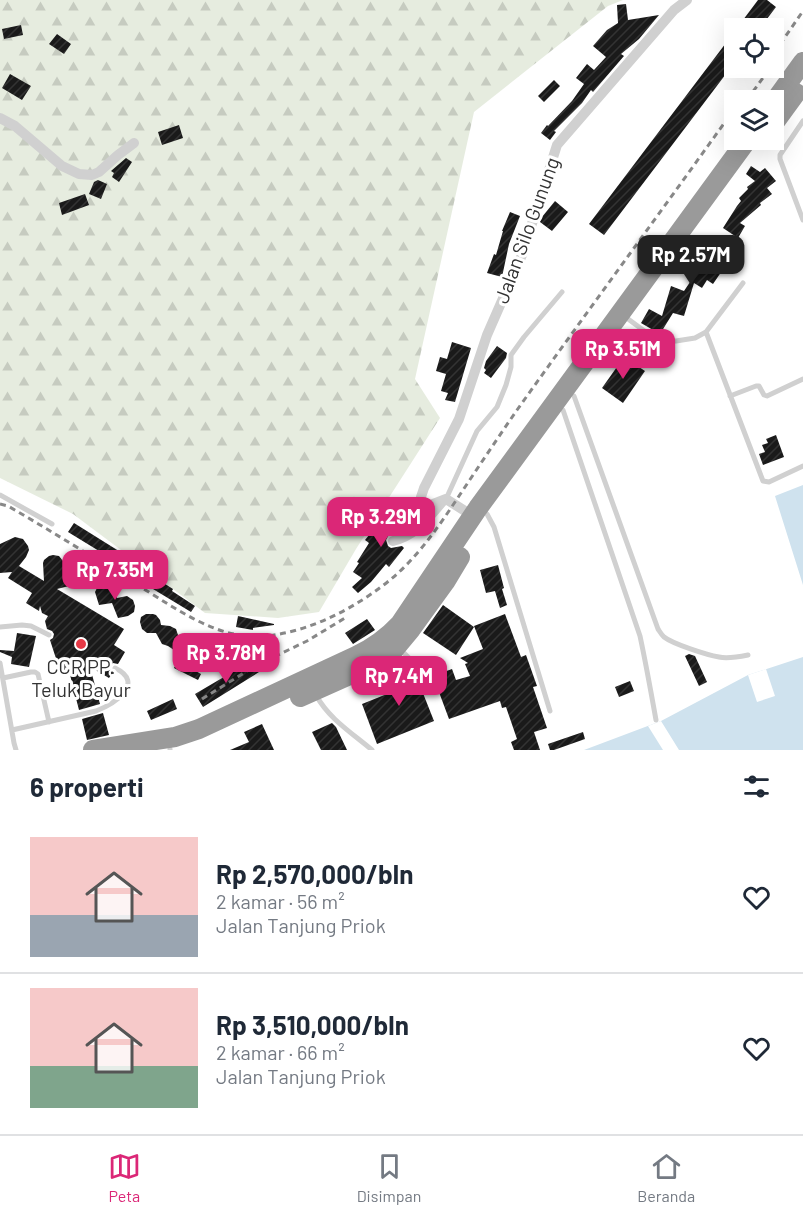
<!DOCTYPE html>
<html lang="id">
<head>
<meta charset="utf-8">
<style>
	body { margin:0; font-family:Barlow,sans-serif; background:#f6f6f7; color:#1f2937; height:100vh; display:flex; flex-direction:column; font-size:22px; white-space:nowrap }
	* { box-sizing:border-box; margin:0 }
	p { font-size:20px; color:#747a83 }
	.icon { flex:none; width:33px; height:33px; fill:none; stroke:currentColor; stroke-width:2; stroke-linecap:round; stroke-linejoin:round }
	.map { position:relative; height:750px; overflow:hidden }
	.panel { display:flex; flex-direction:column; background:#fff; flex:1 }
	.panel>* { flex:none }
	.buttons { position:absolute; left:724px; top:18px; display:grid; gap:12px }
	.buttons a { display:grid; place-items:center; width:60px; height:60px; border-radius:0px; background:#fff; box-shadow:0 6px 24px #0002; font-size:30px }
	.price { position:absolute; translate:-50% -51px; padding:0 14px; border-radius:12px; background:#db2777; color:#fff; font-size:20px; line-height:39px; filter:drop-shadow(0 2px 3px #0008) }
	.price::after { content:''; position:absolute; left:50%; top:36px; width:18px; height:14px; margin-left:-9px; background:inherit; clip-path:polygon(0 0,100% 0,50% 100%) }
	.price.active { background:#222; color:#fff }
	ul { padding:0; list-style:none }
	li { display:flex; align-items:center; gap:18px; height:150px; padding:0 30px }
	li+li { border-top:2px solid #e0e1e3 }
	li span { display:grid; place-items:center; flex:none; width:168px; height:120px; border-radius:0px; color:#555 }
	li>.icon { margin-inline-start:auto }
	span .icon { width:72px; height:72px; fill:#fffc; stroke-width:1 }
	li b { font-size:26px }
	h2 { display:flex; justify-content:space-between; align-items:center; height:72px; padding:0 30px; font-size:26px }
	.tabs { display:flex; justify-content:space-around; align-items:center; height:84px; border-top:2px solid #e0e1e3; background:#fff; font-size:16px; color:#747a83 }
	.tabs a { display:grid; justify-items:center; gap:3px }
	.tabs .active { color:#db2777 }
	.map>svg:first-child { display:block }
	.forest { fill:url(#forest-firs) }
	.water { fill:#cfe2ee }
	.pier { fill:#fff }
	.building { fill:url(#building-hatch) }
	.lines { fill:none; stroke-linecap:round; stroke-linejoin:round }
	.lane { stroke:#d0d0d0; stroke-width:5 }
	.street { stroke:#d0d0d0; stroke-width:10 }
	.highway { stroke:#9a9a9a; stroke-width:20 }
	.rail { stroke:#888; stroke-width:3; stroke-dasharray:6 4.5; stroke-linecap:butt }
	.poi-dot { fill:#e63946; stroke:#fff; stroke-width:2 }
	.labels { text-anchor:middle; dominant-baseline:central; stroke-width:6; stroke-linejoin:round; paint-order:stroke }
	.street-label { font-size:20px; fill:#333; stroke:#fff }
	.poi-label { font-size:20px; fill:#333; stroke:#fff }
</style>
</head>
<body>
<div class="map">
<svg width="803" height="750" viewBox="0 0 803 750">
	<defs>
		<pattern id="forest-firs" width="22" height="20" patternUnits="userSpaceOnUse" patternTransform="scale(1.5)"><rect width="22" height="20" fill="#e6ecdf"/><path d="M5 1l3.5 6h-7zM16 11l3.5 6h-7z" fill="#c6cbc0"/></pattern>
		<pattern id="building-hatch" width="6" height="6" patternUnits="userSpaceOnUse" patternTransform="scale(1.5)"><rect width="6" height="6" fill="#1a1a1a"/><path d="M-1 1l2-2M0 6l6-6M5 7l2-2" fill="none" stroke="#333"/></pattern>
	</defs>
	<rect width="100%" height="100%" fill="#fff"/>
	<path class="forest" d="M 0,0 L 623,0 L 608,6 L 474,112 L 415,379 L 440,418 L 356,549 L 319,612 L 278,618 L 205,613 L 73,514 L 0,478 Z"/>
	<path class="water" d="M 803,485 L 803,585 L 775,496 Z
		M 803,657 L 803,750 L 584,750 L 661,721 L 748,675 Z"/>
	<path class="pier" d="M 766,669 L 775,696 L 757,702 L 748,675 Z
		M 661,721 L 679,750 L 663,750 L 648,726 Z"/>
	<path class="building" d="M 758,0 L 767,0 L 776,7 L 760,28 L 737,28 Z
		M 626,4 L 628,20 L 659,15 L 639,39 L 621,54 L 624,56 L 593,92 L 591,90 L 582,103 L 554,131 L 556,132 L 550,140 L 541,133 L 547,125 L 548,126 L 572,101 L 584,84 L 576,78 L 587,64 L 594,70 L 606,57 L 593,46 L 607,30 L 618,23 L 617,5 Z
		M 21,25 L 23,35 L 4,39 L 2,29 Z
		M 735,31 L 735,62 L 604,235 L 589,224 Z
		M 57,34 L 71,44 L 64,54 L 49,44 Z
		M 10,74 L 31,86 L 22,100 L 2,88 Z
		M 554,80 L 560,86 L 544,102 L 538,96 Z
		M 179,125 L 183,138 L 162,145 L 158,132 Z
		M 126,158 L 132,162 L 119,182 L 112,177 L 114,173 L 111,171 Z
		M 751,166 L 760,172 L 765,168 L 776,181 L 767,188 L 772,194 L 760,203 L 761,205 L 740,223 L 745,226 L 738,238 L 723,228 L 737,206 L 741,201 L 739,198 L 748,189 L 747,187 L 755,181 L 746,174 Z
		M 98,180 L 107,184 L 101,199 L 89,194 L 94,182 Z
		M 85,194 L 89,205 L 62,215 L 59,203 Z
		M 555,201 L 568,212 L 552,231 L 540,222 L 542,217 Z
		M 510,212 L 520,216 L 509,244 L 502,277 L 487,273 L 494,254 L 496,255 L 503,231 L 502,231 Z
		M 715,240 L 736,254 L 729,263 L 728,262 L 713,284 L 707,280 L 702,288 L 694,283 L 684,316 L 673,313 L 660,334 L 641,323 L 649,309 L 662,316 L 671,286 L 684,291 L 696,273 L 694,271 L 702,259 L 700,258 Z
		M 452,342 L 471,348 L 455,402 L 445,400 L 448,393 L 441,391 L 446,374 L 436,371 L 440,357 L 447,359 Z
		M 497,346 L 507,353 L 506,358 L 491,378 L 484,373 L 486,370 L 484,368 L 486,361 Z
		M 624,357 L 645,371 L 623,403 L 602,388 Z
		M 776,435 L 784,457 L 763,465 L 759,454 L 765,452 L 762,445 L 768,443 L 766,439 Z
		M 413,499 L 416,509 L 422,513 L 416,518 L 412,514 L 395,529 L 397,531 L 395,532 L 388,536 L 386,540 L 388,546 L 391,548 L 402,546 L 404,548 L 389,567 L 386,564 L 371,582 L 358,593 L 352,587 L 362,578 L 353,572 L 359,563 L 357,562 L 369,543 L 365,540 L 374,529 L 378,531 L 386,522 Z
		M 74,523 L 122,553 L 117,562 L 68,532 Z
		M 15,537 L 23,539 L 28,546 L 29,550 L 26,557 L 19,566 L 44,581 L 43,563 L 44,560 L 49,556 L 53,555 L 59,556 L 63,561 L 65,567 L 73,565 L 79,567 L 84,571 L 84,575 L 81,583 L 57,589 L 124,629 L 114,645 L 125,652 L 118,664 L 113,663 L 111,666 L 110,670 L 113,672 L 109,678 L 90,667 L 100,704 L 79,710 L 69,671 L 61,674 L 50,640 L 53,638 L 54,634 L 52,631 L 47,629 L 45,621 L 48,616 L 42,613 L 40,606 L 39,611 L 26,603 L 32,593 L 8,578 L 12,572 L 0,573 L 0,544 Z
		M 498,565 L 504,588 L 502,589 L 507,605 L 500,608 L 495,591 L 486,593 L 480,570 Z
		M 159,580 L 173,589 L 172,591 L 195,606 L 191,612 L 153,589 Z
		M 105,583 L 113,587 L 117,598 L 127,596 L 133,600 L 135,606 L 134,612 L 128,616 L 118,618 L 112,603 L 99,605 L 95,592 L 98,586 Z
		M 443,605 L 474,627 L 456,655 L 423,633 Z
		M 146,614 L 153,614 L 156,615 L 160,620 L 161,625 L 170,626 L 176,629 L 179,638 L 190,645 L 183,656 L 168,646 L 162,644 L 156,633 L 147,633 L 142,629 L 140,622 L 141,617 Z
		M 505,614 L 521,657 L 526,655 L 537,686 L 533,687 L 547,728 L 534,732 L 540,750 L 514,750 L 511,742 L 517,739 L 506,707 L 502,708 L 500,701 L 449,719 L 433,676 L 452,669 L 456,680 L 470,676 L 465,664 L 468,663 L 460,658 L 483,649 L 474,626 Z
		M 238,616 L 274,624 L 274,625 L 253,628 L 253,630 L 236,627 Z
		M 367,619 L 375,630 L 353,644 L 345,633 Z
		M 17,633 L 36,636 L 29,667 L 11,664 L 12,657 L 0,652 L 0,650 L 14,651 Z
		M 689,654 L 695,656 L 707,682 L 699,686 L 685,656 Z
		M 178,661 L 201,674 L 198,680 L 174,668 Z
		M 251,661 L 259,672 L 203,707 L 195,694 Z
		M 408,664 L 413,668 L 434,721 L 377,744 L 362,704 L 392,692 L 388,682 L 394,679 L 390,671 Z
		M 630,681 L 634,691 L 619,697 L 615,687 Z
		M 173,699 L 177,709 L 151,720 L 147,711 Z
		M 103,713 L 109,735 L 87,740 L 82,719 Z
		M 332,723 L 336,727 L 347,750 L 321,750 L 312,732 Z
		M 262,724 L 274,750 L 230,750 L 249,742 L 244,732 Z
		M 583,732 L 585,739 L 554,750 L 550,750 L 548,744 Z"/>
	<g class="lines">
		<path class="lane" d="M 803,121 L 780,155 L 780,159 L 803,220
			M 624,316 L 658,341 L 676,341 L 695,338 L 706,332 L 743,283
			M 614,329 L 648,354 L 657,351 L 658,347 L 658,341
			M 706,332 L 763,481 L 769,482 L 803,466
			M 574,396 L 658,629 C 660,632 661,634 664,637 C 673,644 707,655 719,657 C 728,659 738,657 748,655
			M 730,396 L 756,386 L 759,386 L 764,395 L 767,396 L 803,379
			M 563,410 L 640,636 C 646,664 651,692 656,720
			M 0,495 L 52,524
			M 446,499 L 477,431 L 497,407 L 506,385 L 511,367 L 511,355 L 524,337 L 562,292
			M 481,510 L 487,514 L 494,527 L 550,711
			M 0,627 L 22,625 L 31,626 L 49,635
			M 399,648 L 415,664
			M 0,663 L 14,743 L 16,750
			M 3,678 L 31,672 L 35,672 L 38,674 L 49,722
			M 316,695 C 329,719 352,733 372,750
			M 12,730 L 96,711 C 114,704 146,683 115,668
			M 170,749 L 170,750"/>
		<path class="street" d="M 0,118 L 15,126 L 62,166 L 79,174 L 92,175 L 99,172 L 118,155 L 134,143
			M 446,499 L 428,506 L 423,506 L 422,504 L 421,497 L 424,488 L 459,419 L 487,335 L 522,255 L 557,145 L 674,10 L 687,0
			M 446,499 L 473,516
			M 393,541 C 417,535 427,519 443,501"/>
		<path class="highway" d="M 774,102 L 803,62
			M 774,123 L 796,93
			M 300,697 L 365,668 L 379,661 L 391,653 L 411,629 L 445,582 L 460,557
			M 93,750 L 175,737 L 199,729 L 356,656 C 373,648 387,638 400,624 L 478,508 L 747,140"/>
		<path class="rail" d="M 774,53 L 803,11
			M 747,100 L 770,68
			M 0,504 L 8,506 C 51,531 93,557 134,583 C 166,602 202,629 239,635 C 293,643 357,609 397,574 C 421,552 439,526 457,499 C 477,469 497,439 517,410 C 589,309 663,209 735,108
			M 202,699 L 255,666 L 307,641 L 345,618"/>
	</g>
	<circle class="poi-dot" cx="81" cy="644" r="6"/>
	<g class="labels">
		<g class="street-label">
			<text transform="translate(526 230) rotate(-70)">Jalan Silo Gunung</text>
		</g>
		<g class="poi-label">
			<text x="81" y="666">CCR PP.<tspan x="81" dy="23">Teluk Bayur</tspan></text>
		</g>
	</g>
</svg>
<div class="buttons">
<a><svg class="icon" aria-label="locate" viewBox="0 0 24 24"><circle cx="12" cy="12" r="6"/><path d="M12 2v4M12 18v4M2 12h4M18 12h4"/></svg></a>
<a><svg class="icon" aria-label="layers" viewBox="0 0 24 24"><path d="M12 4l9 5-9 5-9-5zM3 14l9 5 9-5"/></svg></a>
</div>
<b class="price active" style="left:691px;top:286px">Rp 2.57M</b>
<b class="price" style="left:623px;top:380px">Rp 3.51M</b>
<b class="price" style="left:381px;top:548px">Rp 3.29M</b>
<b class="price" style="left:115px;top:601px">Rp 7.35M</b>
<b class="price" style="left:226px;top:684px">Rp 3.78M</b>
<b class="price" style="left:399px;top:707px">Rp 7.4M</b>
</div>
<section class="panel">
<h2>6 properti<svg class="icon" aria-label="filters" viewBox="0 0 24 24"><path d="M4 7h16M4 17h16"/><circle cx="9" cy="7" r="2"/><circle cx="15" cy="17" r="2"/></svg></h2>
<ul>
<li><span style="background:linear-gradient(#f6c9c9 65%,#9aa5b1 0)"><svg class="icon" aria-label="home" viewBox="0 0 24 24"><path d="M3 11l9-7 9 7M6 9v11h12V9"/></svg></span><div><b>Rp 2,570,000/bln</b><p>2 kamar · 56 m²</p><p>Jalan Tanjung Priok</p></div><svg class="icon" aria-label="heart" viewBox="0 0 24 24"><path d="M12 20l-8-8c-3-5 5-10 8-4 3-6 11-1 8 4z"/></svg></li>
<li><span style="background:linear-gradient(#f6c9c9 65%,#7fa58c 0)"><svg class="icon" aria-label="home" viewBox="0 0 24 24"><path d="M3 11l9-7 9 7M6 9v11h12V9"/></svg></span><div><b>Rp 3,510,000/bln</b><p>2 kamar · 66 m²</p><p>Jalan Tanjung Priok</p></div><svg class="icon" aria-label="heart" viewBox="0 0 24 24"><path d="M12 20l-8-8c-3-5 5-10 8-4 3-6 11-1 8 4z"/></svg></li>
</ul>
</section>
<nav class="tabs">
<a class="active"><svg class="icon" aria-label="map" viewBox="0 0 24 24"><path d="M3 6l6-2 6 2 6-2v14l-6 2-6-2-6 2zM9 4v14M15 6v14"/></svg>Peta</a>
<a><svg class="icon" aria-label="saved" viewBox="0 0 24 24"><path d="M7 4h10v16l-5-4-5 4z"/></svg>Disimpan</a>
<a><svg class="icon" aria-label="home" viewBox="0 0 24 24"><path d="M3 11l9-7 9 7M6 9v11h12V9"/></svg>Beranda</a>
</nav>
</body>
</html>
